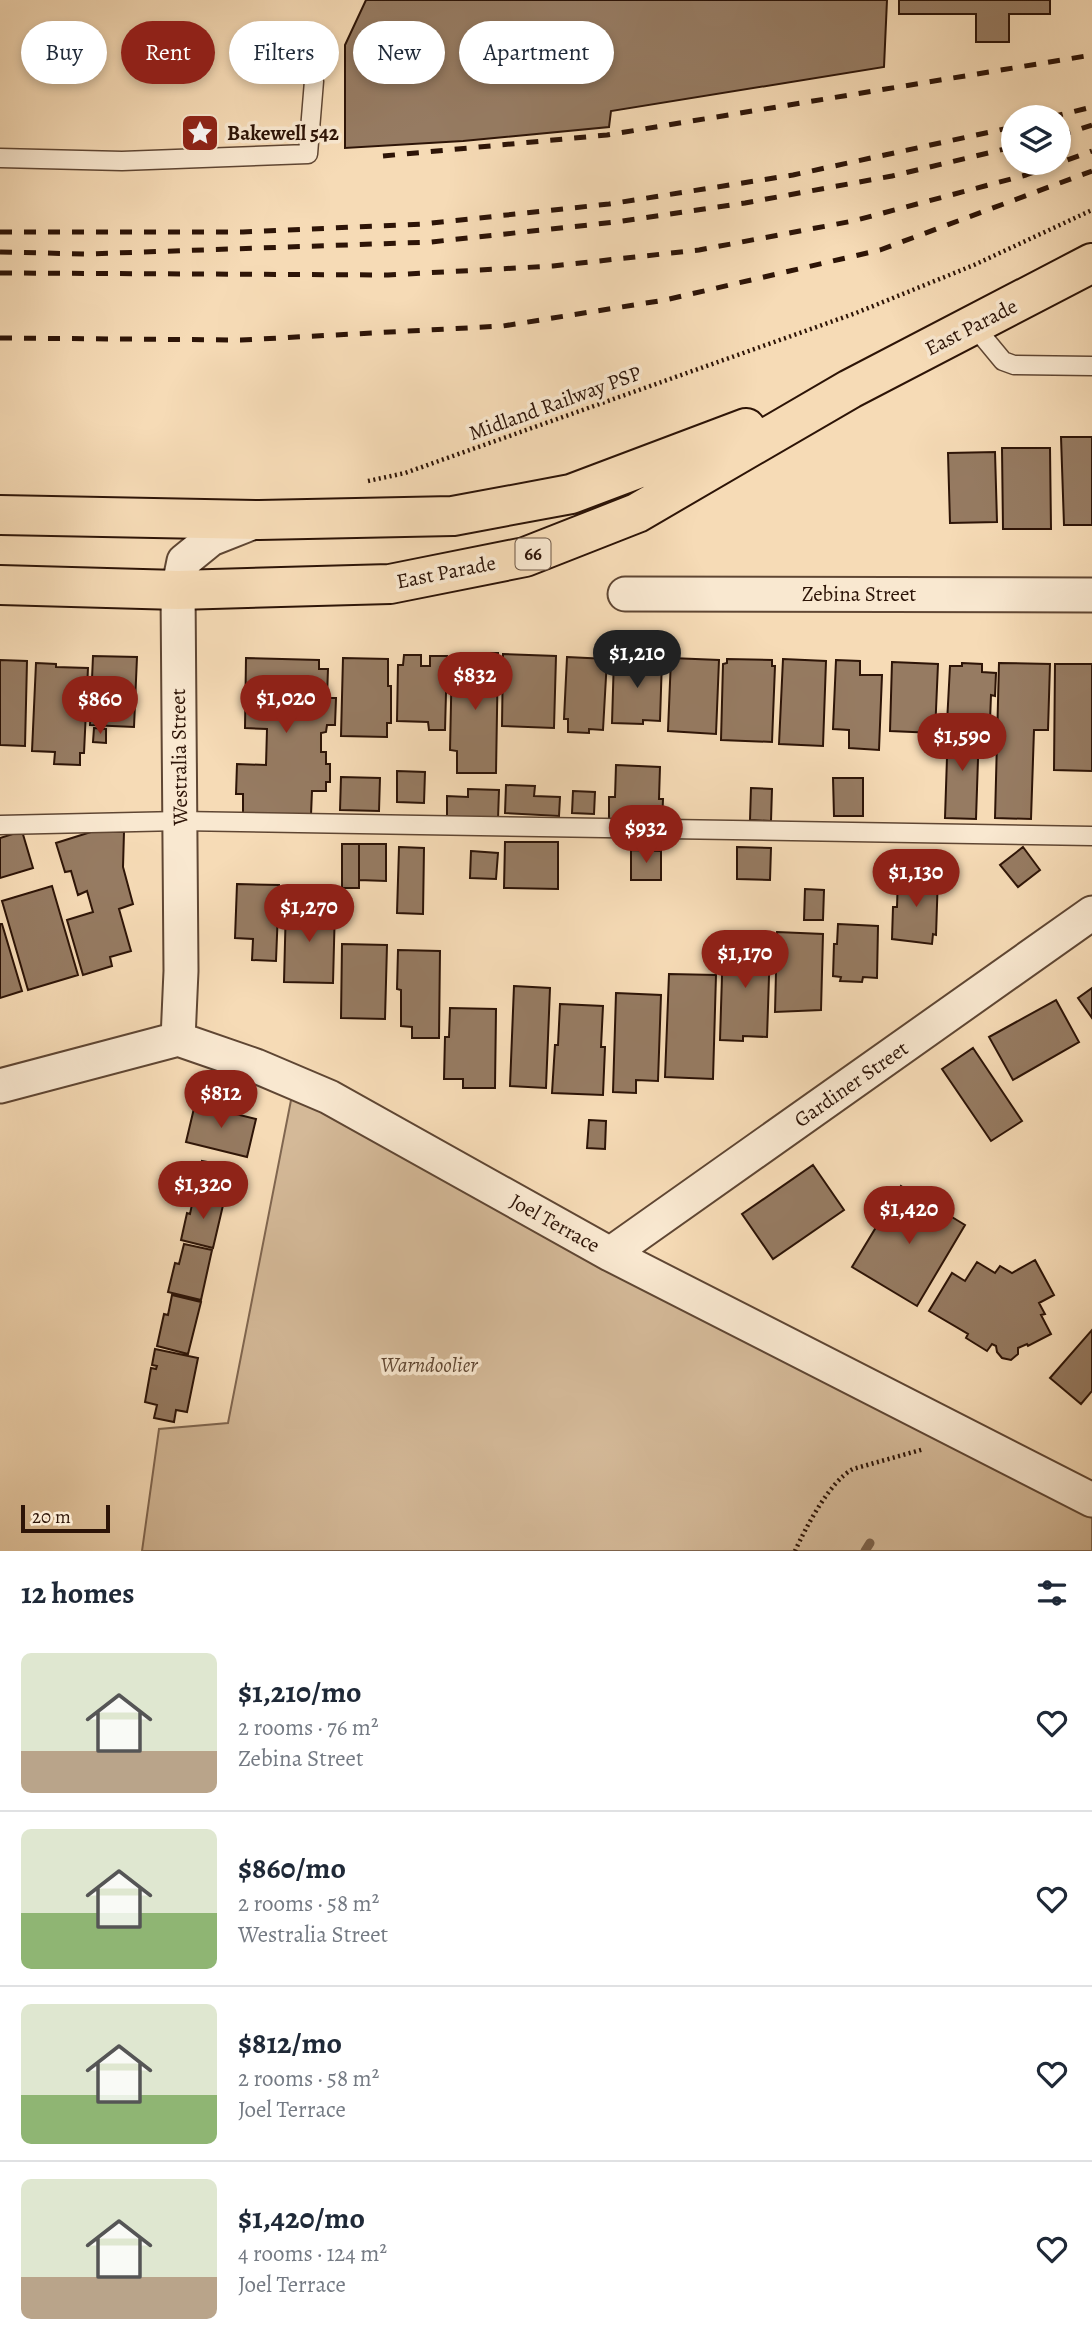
<!DOCTYPE html>
<html lang="en">
<head>
<meta charset="utf-8">
<style>
	body { margin:0; font-family:Alegreya,serif; background:#f2f2f3; color:#1f2937; height:100vh; display:flex; flex-direction:column; font-size:26px; white-space:nowrap }
	* { box-sizing:border-box; margin:0 }
	p { font-size:23px; color:#747a83 }
	.icon { flex:none; width:38px; height:38px; fill:none; stroke:currentColor; stroke-width:2; stroke-linecap:round; stroke-linejoin:round }
	.map { position:relative; height:1551px; overflow:hidden }
	.details { display:flex; flex-direction:column; background:#fff; flex:1 }
	.details>* { flex:none }
	.top-card { position:absolute; left:21px; top:21px; width:700px; height:63px; display:flex; gap:14px }
	.fabs { position:absolute; left:1001px; top:105px; display:grid; gap:14px }
	.fabs a { display:grid; place-items:center; width:70px; height:70px; border-radius:50%; background:#fff; box-shadow:0 4px 10px #0003; font-size:35px }
	.scale { position:absolute; left:21px; bottom:18px; width:89px; box-sizing:border-box; padding-left:7px; border:4px solid #2d1407; border-top:0; font-size:19px; line-height:24px; white-space:nowrap; color:#2d1407; -webkit-text-stroke:5px #f9e8d0; paint-order:stroke }
	.price { position:absolute; translate:-50% -60px; padding:0 16px; border-radius:24px; background:#8f2418; color:#fff; font-size:23px; line-height:46px; filter:drop-shadow(0 2px 4px #0008) }
	.price::after { content:''; position:absolute; left:50%; top:42px; width:21px; height:16px; margin-left:-10px; background:inherit; clip-path:polygon(0 0,100% 0,50% 100%) }
	.price.active { background:#222; color:#fff }
	ul { padding:0; list-style:none }
	li { display:flex; align-items:center; gap:21px; height:175px; padding:0 21px }
	li+li { border-top:2px solid #e0e1e3 }
	li span { display:grid; place-items:center; flex:none; width:196px; height:140px; border-radius:10px; color:#555 }
	li>.icon { margin-inline-start:auto }
	span .icon { width:84px; height:84px; fill:#fffc; stroke-width:1 }
	li b { font-size:30px }
	h2 { display:flex; justify-content:space-between; align-items:center; height:84px; padding:0 21px; font-size:30px }
	.tag { padding:0 24px; border-radius:32px; background:#fff; box-shadow:0 4px 10px #0003; font-size:24px; line-height:63px }
	.tag.active { background:#8f2418; color:#fff }
	.map>svg:first-child { display:block }
	.green { fill:#d4b998; stroke:#806650; stroke-width:2 }
	.lines { fill:none; stroke-linecap:round; stroke-linejoin:round }
	.stream { stroke:#7d634c; stroke-width:9 }
	.building { fill:#967b62; stroke:#2d1407; stroke-width:2 }
	.service-casing { stroke:#5f4633; stroke-width:21 }
	.minor-casing { stroke:#5f4633; stroke-width:37 }
	.trunk-casing { stroke:#2d1407; stroke-width:42 }
	.path { stroke:#2d1407; stroke-width:4.5; stroke-dasharray:2 3.5; stroke-linecap:butt }
	.service { stroke:#f9e8d0; stroke-width:18 }
	.minor { stroke:#f9e8d0; stroke-width:33 }
	.trunk { stroke:#f6dbb6; stroke-width:38 }
	.rail { stroke:#2d1407; stroke-width:5; stroke-dasharray:12 12; stroke-linecap:butt }
	.labels { text-anchor:middle; dominant-baseline:central; stroke-width:7; stroke-linejoin:round; paint-order:stroke }
	.shield { fill:#f9e8d0; stroke:#6a5443; stroke-width:2 }
	.shield-label { font-size:19px; font-weight:bold; fill:#2d1407 }
	.poi-label { font-size:21px; font-weight:bold; fill:#2d1407; stroke:#f9e8d0; text-anchor:start }
	.street-label { font-size:21px; fill:#2d1407; stroke:#f9e8d0 }
	.park-label { font-size:21px; font-style:italic; fill:#5f4632; stroke:#f9e8d0 }
</style>
</head>
<body>
<div class="map">
<svg width="1092" height="1551" viewBox="0 0 1092 1551">
	<rect width="100%" height="100%" fill="#f6dbb6"/>
	<filter id="stains"><feTurbulence type="fractalNoise" baseFrequency=".00286" numOctaves="4"/><feColorMatrix values="0 0 0 0 .2 0 0 0 0 .09 0 0 0 0 .02 0 0 0 .5 -.17"/></filter>
	<radialGradient id="worn" r=".72"><stop offset=".6" stop-color="#630" stop-opacity="0"/><stop offset="1" stop-color="#630" stop-opacity=".3"/></radialGradient>
	<path class="green" d="M 292,1095 L 1092,1500 L 1092,1551 L 142,1551 L 159,1429 L 228,1423 Z"/>
	<g class="lines">
		<path class="stream" d="M 865,1551 L 870,1543"/>
	</g>
	<path class="building" d="M 366,0 L 887,0 L 884,67 L 611,111 L 609,127 L 463,141 L 345,148 L 345,45 Z
		M 899,0 L 1050,0 L 1050,14 L 1009,14 L 1009,42 L 976,42 L 976,14 L 899,14 Z
		M 1061,437 L 1092,437 L 1092,525 L 1064,525 Z
		M 1002,448 L 1050,448 L 1051,529 L 1003,529 Z
		M 995,452 L 997,522 L 950,523 L 948,453 Z
		M 478,653 L 498,653 L 496,773 L 457,773 L 457,751 L 450,750 L 452,656 L 478,656 Z
		M 503,654 L 556,656 L 554,728 L 502,726 Z
		M 404,655 L 421,655 L 421,666 L 430,666 L 430,656 L 447,656 L 445,730 L 429,730 L 428,722 L 397,721 L 398,665 L 403,665 Z
		M 93,656 L 137,657 L 134,727 L 90,725 Z
		M 567,657 L 607,659 L 603,730 L 589,729 L 589,733 L 568,732 L 568,719 L 564,719 Z
		M 614,657 L 662,659 L 660,721 L 643,720 L 643,724 L 612,723 Z
		M 246,658 L 319,660 L 319,669 L 328,669 L 327,698 L 336,698 L 335,725 L 327,725 L 326,732 L 321,733 L 321,752 L 326,752 L 326,764 L 330,764 L 330,782 L 326,782 L 326,791 L 312,791 L 311,815 L 243,814 L 243,794 L 236,794 L 237,764 L 266,765 L 267,729 L 245,728 Z
		M 343,658 L 388,659 L 388,686 L 391,686 L 391,723 L 387,723 L 387,737 L 341,736 Z
		M 671,658 L 719,660 L 716,734 L 668,731 Z
		M 727,659 L 772,660 L 772,666 L 775,666 L 772,742 L 721,740 L 723,664 L 727,663 Z
		M 783,659 L 826,661 L 823,746 L 779,744 Z
		M 0,660 L 27,661 L 25,746 L 0,745 Z
		M 836,660 L 860,661 L 860,675 L 882,675 L 879,750 L 849,748 L 849,730 L 833,729 Z
		M 892,662 L 938,664 L 935,733 L 890,731 Z
		M 36,663 L 56,664 L 56,667 L 88,668 L 84,753 L 80,753 L 80,765 L 54,764 L 55,752 L 32,751 Z
		M 962,663 L 982,664 L 982,672 L 996,673 L 995,696 L 991,695 L 990,721 L 947,723 L 950,666 L 962,666 Z
		M 999,663 L 1050,664 L 1048,730 L 1034,730 L 1031,819 L 995,818 Z
		M 1055,664 L 1092,664 L 1092,771 L 1054,770 Z
		M 948,727 L 979,729 L 976,819 L 945,818 Z
		M 94,728 L 106,729 L 106,743 L 93,742 Z
		M 616,765 L 660,767 L 659,799 L 663,799 L 662,825 L 609,822 L 609,797 L 615,797 Z
		M 397,771 L 425,772 L 424,803 L 397,802 Z
		M 341,777 L 380,778 L 379,811 L 340,810 Z
		M 833,778 L 863,778 L 863,816 L 834,816 Z
		M 506,785 L 535,786 L 534,796 L 560,797 L 559,816 L 505,813 Z
		M 751,788 L 772,789 L 771,821 L 750,820 Z
		M 468,789 L 499,790 L 498,819 L 447,817 L 447,796 L 468,797 Z
		M 573,791 L 595,792 L 594,814 L 572,813 Z
		M 22,831 L 33,868 L 0,878 L 0,838 Z
		M 94,831 L 124,832 L 123,867 L 133,904 L 119,909 L 131,951 L 110,957 L 112,966 L 83,975 L 67,920 L 93,912 L 87,891 L 78,895 L 71,871 L 65,872 L 56,843 Z
		M 505,842 L 558,842 L 558,889 L 504,888 Z
		M 342,844 L 359,844 L 359,888 L 342,888 Z
		M 359,844 L 386,844 L 386,881 L 359,880 Z
		M 399,847 L 424,848 L 423,914 L 397,913 Z
		M 737,847 L 771,848 L 770,880 L 737,879 Z
		M 1023,847 L 1040,870 L 1018,887 L 1000,865 Z
		M 631,850 L 661,851 L 661,880 L 631,880 Z
		M 471,851 L 498,853 L 496,879 L 470,878 Z
		M 910,874 L 938,875 L 936,935 L 933,934 L 932,944 L 892,939 L 893,907 L 897,907 L 898,876 L 910,876 Z
		M 237,884 L 279,885 L 276,961 L 252,960 L 253,939 L 235,938 Z
		M 52,886 L 78,975 L 28,990 L 2,901 Z
		M 805,889 L 824,890 L 823,920 L 804,920 Z
		M 286,904 L 335,906 L 333,983 L 284,982 Z
		M 0,924 L 2,924 L 22,991 L 0,998 Z
		M 838,924 L 878,926 L 877,978 L 863,977 L 862,982 L 840,981 L 841,977 L 833,976 L 834,944 L 837,944 Z
		M 777,932 L 823,934 L 821,1010 L 775,1012 Z
		M 734,936 L 754,936 L 753,945 L 770,946 L 767,1037 L 743,1036 L 743,1041 L 720,1040 L 723,944 L 734,945 Z
		M 342,944 L 387,945 L 385,1019 L 341,1018 Z
		M 398,950 L 440,951 L 439,1038 L 412,1038 L 412,1027 L 401,1026 L 401,990 L 397,989 Z
		M 669,974 L 716,975 L 713,1079 L 665,1077 Z
		M 514,986 L 550,988 L 546,1088 L 510,1086 Z
		M 1092,988 L 1092,1018 L 1078,998 Z
		M 616,993 L 661,995 L 658,1081 L 636,1080 L 636,1093 L 613,1092 Z
		M 1056,1000 L 1079,1042 L 1013,1080 L 989,1037 Z
		M 560,1004 L 603,1006 L 601,1047 L 605,1047 L 603,1095 L 552,1093 L 555,1045 L 558,1045 Z
		M 450,1008 L 496,1009 L 495,1088 L 463,1088 L 463,1079 L 444,1079 L 445,1037 L 449,1037 Z
		M 973,1048 L 1022,1121 L 991,1141 L 942,1069 Z
		M 195,1104 L 256,1119 L 247,1157 L 186,1142 Z
		M 589,1120 L 606,1121 L 605,1149 L 587,1148 Z
		M 202,1161 L 224,1165 L 221,1175 L 229,1177 L 224,1200 L 192,1193 L 197,1167 L 201,1168 Z
		M 813,1165 L 844,1210 L 773,1259 L 742,1214 Z
		M 901,1186 L 965,1225 L 917,1306 L 852,1267 Z
		M 194,1195 L 224,1201 L 213,1248 L 181,1240 L 187,1213 L 190,1214 Z
		M 184,1244 L 212,1250 L 201,1300 L 168,1292 L 175,1263 L 179,1264 Z
		M 1035,1260 L 1054,1295 L 1039,1303 L 1045,1314 L 1041,1315 L 1051,1334 L 1028,1346 L 1027,1344 L 1018,1348 L 1018,1354 L 1011,1360 L 1002,1358 L 997,1352 L 996,1346 L 992,1344 L 987,1351 L 966,1338 L 968,1334 L 929,1311 L 952,1273 L 965,1281 L 977,1262 L 995,1273 L 1000,1266 L 1012,1273 Z
		M 172,1295 L 201,1302 L 188,1354 L 157,1346 L 164,1314 L 168,1315 Z
		M 1092,1330 L 1092,1391 L 1081,1404 L 1050,1378 Z
		M 155,1349 L 198,1358 L 187,1412 L 176,1410 L 174,1422 L 154,1418 L 157,1405 L 145,1402 L 151,1368 L 156,1369 L 157,1366 L 152,1365 Z"/>
	<g class="lines">
		<defs>
			<path id="service" d="M 0,158 L 122,161 L 308,154 L 314,81
				M 974,326 L 1003,361 L 1014,365 L 1092,366
				M 0,825 L 180,821 L 1092,836"/>
			<path id="minor" d="M 625,594 L 1092,595
				M 178,1039 L 181,971 L 178,590 L 184,561 L 211,539 L 254,522
				M 0,1086 L 178,1039 L 256,1066 L 329,1097 L 610,1254 L 1092,1500
				M 610,1254 L 1092,913"/>
			<path id="trunk" d="M 0,515 L 259,520 L 453,516 L 571,494 L 746,428
				M 0,585 L 178,590 L 390,584 L 525,557 L 637,513 L 850,389 L 1092,263"/>
		</defs>
		<use href="#service" class="service-casing"/>
		<use href="#minor" class="minor-casing"/>
		<use href="#trunk" class="trunk-casing"/>
		<path class="path" d="M 368,481 L 405,473 L 856,313 L 974,265 L 1092,210
			M 795,1551 C 806,1527 830,1481 853,1469 L 924,1449"/>
		<use href="#service" class="service"/>
		<use href="#minor" class="minor"/>
		<use href="#trunk" class="trunk"/>
		<path class="rail" d="M 1051,117 L 1092,107
			M 1059,136 L 1092,125
			M 383,156 L 607,135 L 1092,55
			M 0,232 L 243,232 L 423,224 L 609,204 L 793,175 L 1013,127
			M 0,252 L 86,254 L 431,242 L 616,222 L 745,203 L 892,176 L 1013,147
			M 0,273 L 388,275 L 553,266 L 699,250 L 853,221 L 1026,175 L 1092,151
			M 0,338 L 241,340 L 503,326 L 665,300 L 880,250 L 1092,171"/>
	</g>
	<defs>
		<symbol id="sight-square" viewBox="-11 -11 22 22"><rect x="-9" y="-9" width="18" height="18" rx="4" fill="#8f2418" stroke="#f9e8d0"/><path d="M0-6L1.8-2.2L6-1.7L2.9 1.2L3.7 5.4L0 3.3L-3.7 5.4L-2.9 1.2L-6-1.7L-1.8-2.2Z" fill="#fff"/></symbol>
	</defs>
	<g fill-rule="evenodd">
		<use href="#sight-square" x="178" y="111" width="44" height="44"/>
	</g>
	<g class="labels">
		<rect class="shield" x="515.5" y="538.5" width="35" height="31" rx="5"/>
		<g class="shield-label">
			<text x="533" y="554">66</text>
		</g>
		<g class="poi-label">
			<text x="227" y="133">Bakewell 542</text>
		</g>
		<g class="street-label">
			<text transform="translate(971 327) rotate(-27)">East Parade</text>
			<text transform="translate(555 403) rotate(-20)">Midland Railway PSP</text>
			<text transform="translate(446 572) rotate(-11)">East Parade</text>
			<text x="859" y="594">Zebina Street</text>
			<text transform="translate(179 757) rotate(-91)">Westralia Street</text>
			<text transform="translate(851 1084) rotate(-35)">Gardiner Street</text>
			<text transform="translate(555 1223) rotate(29)">Joel Terrace</text>
		</g>
		<g class="park-label">
			<text x="429" y="1365">Warndoolier</text>
		</g>
	</g>
	<rect width="100%" height="100%" filter="url(#stains)"/>
	<rect width="100%" height="100%" fill="url(#worn)"/>
</svg>
<div class="fabs">
<a><svg class="icon" aria-label="layers" viewBox="0 0 24 24"><path d="M12 4l9 5-9 5-9-5zM3 14l9 5 9-5"/></svg></a>
</div>
<div class="scale">20 m</div>
<b class="price active" style="left:637px;top:690px">$1,210</b>
<b class="price" style="left:475px;top:712px">$832</b>
<b class="price" style="left:286px;top:735px">$1,020</b>
<b class="price" style="left:100px;top:736px">$860</b>
<b class="price" style="left:962px;top:773px">$1,590</b>
<b class="price" style="left:646px;top:865px">$932</b>
<b class="price" style="left:916px;top:909px">$1,130</b>
<b class="price" style="left:309px;top:944px">$1,270</b>
<b class="price" style="left:745px;top:990px">$1,170</b>
<b class="price" style="left:221px;top:1130px">$812</b>
<b class="price" style="left:203px;top:1221px">$1,320</b>
<b class="price" style="left:909px;top:1246px">$1,420</b>
<div class="top-card">
<a class="tag">Buy</a>
<a class="tag active">Rent</a>
<a class="tag">Filters</a>
<a class="tag">New</a>
<a class="tag">Apartment</a>
</div>
</div>
<section class="details">
<h2>12 homes<svg class="icon" aria-label="filters" viewBox="0 0 24 24"><path d="M4 7h16M4 17h16"/><circle cx="9" cy="7" r="2"/><circle cx="15" cy="17" r="2"/></svg></h2>
<ul>
<li><span style="background:linear-gradient(#dfe7d0 70%,#b9a48a 0)"><svg class="icon" aria-label="home" viewBox="0 0 24 24"><path d="M3 11l9-7 9 7M6 9v11h12V9"/></svg></span><div><b>$1,210/mo</b><p>2 rooms · 76 m²</p><p>Zebina Street</p></div><svg class="icon" aria-label="heart" viewBox="0 0 24 24"><path d="M12 20l-8-8c-3-5 5-10 8-4 3-6 11-1 8 4z"/></svg></li>
<li><span style="background:linear-gradient(#dfe7d0 60%,#8fb573 0)"><svg class="icon" aria-label="home" viewBox="0 0 24 24"><path d="M3 11l9-7 9 7M6 9v11h12V9"/></svg></span><div><b>$860/mo</b><p>2 rooms · 58 m²</p><p>Westralia Street</p></div><svg class="icon" aria-label="heart" viewBox="0 0 24 24"><path d="M12 20l-8-8c-3-5 5-10 8-4 3-6 11-1 8 4z"/></svg></li>
<li><span style="background:linear-gradient(#dfe7d0 65%,#8fb573 0)"><svg class="icon" aria-label="home" viewBox="0 0 24 24"><path d="M3 11l9-7 9 7M6 9v11h12V9"/></svg></span><div><b>$812/mo</b><p>2 rooms · 58 m²</p><p>Joel Terrace</p></div><svg class="icon" aria-label="heart" viewBox="0 0 24 24"><path d="M12 20l-8-8c-3-5 5-10 8-4 3-6 11-1 8 4z"/></svg></li>
<li><span style="background:linear-gradient(#dfe7d0 70%,#b9a48a 0)"><svg class="icon" aria-label="home" viewBox="0 0 24 24"><path d="M3 11l9-7 9 7M6 9v11h12V9"/></svg></span><div><b>$1,420/mo</b><p>4 rooms · 124 m²</p><p>Joel Terrace</p></div><svg class="icon" aria-label="heart" viewBox="0 0 24 24"><path d="M12 20l-8-8c-3-5 5-10 8-4 3-6 11-1 8 4z"/></svg></li>
</ul>
</section>
</body>
</html>
